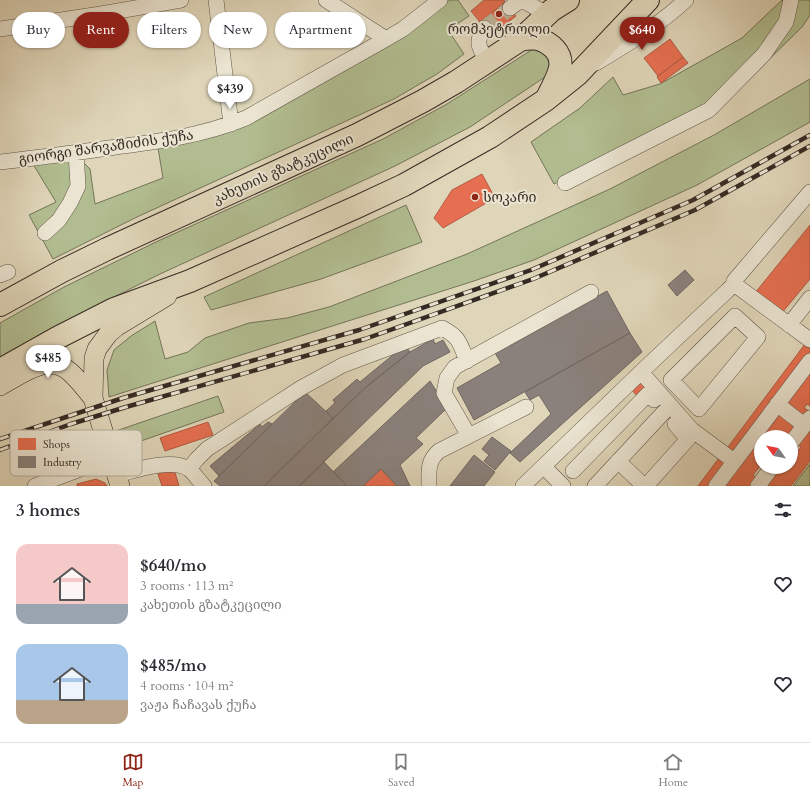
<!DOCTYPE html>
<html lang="en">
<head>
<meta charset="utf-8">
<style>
	body { margin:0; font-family:Cardo,"Noto Serif Georgian",serif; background:#f2f2f3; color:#2b2b33; height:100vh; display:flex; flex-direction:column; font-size:15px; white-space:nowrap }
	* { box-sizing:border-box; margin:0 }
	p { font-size:13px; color:#7c7c81 }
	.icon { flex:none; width:22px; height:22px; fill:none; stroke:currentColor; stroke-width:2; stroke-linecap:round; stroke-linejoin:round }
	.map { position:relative; height:486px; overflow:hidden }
	.details { display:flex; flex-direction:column; background:#fff; flex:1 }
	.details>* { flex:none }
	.top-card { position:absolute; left:12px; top:12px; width:400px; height:36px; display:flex; gap:8px }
	.needle { width:26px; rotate:303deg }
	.buttons { position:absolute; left:754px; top:430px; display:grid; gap:8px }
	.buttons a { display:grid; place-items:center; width:44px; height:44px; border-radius:50%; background:#fff; box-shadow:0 1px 3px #0004; font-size:20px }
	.price { position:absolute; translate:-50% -34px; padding:0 9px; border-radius:14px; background:#fff; color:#222; font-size:13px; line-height:26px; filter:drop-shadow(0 1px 2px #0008) }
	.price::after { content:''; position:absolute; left:50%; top:24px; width:12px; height:9px; margin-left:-6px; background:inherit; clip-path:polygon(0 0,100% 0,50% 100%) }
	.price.on { background:#8f2418; color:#fff }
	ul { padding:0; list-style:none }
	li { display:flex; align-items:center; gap:12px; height:100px; padding:0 16px }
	li span { display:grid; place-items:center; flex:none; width:112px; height:80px; border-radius:12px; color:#555 }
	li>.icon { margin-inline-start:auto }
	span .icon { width:48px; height:48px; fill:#fffc; stroke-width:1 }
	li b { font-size:17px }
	h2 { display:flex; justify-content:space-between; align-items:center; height:48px; padding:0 16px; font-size:17px }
	.pill { padding:0 14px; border-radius:18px; background:#fff; box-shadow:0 1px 3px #0004; font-size:14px; line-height:36px }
	.pill.on { background:#8f2418; color:#fff }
	.menu { display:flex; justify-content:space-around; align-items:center; height:56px; border-top:1px solid #e1e1e2; background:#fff; font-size:11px; color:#7c7c81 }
	.menu a { display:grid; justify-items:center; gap:2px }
	.menu .on { color:#8f2418 }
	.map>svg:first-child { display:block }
	.green { fill:#b1bd90; stroke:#74745a }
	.shops { fill:#e76f51; stroke:#b25b44 }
	.industry { fill:#8a817c; stroke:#716762 }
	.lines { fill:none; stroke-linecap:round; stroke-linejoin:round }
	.minor-tunnel { stroke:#bdb39a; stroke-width:15; stroke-dasharray:15 8; stroke-linecap:butt }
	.minor-casing { stroke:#605649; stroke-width:16 }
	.major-casing { stroke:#362b24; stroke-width:20 }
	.highway-casing { stroke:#362b24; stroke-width:24 }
	.minor { stroke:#eae4d1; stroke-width:15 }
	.major { stroke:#dfd5b8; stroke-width:19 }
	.highway { stroke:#dfd5b8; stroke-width:22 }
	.rail-casing { stroke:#362b24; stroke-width:4.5 }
	.rail { stroke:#eae4d1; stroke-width:3; stroke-dasharray:9; stroke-linecap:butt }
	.poi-dot { fill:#8f2418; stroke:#eae4d1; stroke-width:1.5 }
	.labels { text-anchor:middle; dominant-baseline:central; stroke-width:4; stroke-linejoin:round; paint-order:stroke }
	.poi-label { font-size:14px; fill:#362b24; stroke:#eae4d1 }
	.street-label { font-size:14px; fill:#362b24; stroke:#eae4d1 }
	.key { fill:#eae4d1; stroke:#b4ac9d; stroke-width:1 }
	.key-label { font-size:11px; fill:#362b24 }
</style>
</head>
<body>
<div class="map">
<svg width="810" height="486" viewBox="0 0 810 486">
	<rect width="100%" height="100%" fill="#dfd5b8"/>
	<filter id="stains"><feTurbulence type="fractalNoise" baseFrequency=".005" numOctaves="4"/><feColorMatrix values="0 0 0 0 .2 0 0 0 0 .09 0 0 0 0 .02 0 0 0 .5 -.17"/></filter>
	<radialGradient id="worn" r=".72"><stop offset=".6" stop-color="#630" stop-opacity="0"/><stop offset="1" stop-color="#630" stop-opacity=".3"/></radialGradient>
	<path class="green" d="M 450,0 L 458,0 L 469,16 L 448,30 L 464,54 L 437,74 L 394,99 L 137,217 L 53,259 L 29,215 L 56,202 L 33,164 L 81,160 L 90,169 L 95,204 L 163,178 L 158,148 L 233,129 L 425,18 Z
		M 782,0 L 810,0 L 810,15 L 802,27 L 753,75 L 702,110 L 603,161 L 554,184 L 531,142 L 580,108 L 613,77 L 623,95 L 660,84 L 742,38 Z
		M 533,49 L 544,51 L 551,61 L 548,75 L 470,127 L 395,166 L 160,274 L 62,323 L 0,358 L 0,323 L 64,287 L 158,241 L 383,139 L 447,104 Z
		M 810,79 L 810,122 L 697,185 L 534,260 L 474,281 L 109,397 L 107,370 L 114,350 L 131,336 L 155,321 L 165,359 L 188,352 L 205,338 L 249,323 L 287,318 L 329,307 L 467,254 L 610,189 L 714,135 Z
		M 406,205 L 422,242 L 321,279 L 211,310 L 204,297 Z
		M 218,396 L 224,412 L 121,448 L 116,431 Z
		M 810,464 L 810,486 L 793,486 Z"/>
	<path class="shops" d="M 484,0 L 504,0 L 505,2 L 480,22 L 471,11 Z
		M 505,2 L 516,16 L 490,36 L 480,22 Z
		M 670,39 L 683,57 L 658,76 L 644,58 Z
		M 683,57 L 688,63 L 661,83 L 657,77 Z
		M 482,174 L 495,198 L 443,228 L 434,218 L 452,190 Z
		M 810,225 L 810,279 L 781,314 L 755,293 Z
		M 805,344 L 810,348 L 810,354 L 732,457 L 725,451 Z
		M 810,369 L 810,406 L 807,404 L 804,408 L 809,411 L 801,421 L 780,403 Z
		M 640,381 L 647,389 L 638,397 L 631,389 Z
		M 776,408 L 799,425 L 790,437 L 761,437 L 761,465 L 753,475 L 757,479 L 752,486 L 717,486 Z
		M 208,422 L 213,435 L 165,451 L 160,438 Z
		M 810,426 L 810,461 L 791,486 L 764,486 L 779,467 L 791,467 L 791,453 L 794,456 L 801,447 L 797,444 Z
		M 722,454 L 732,462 L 710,486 L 698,486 Z
		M 174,469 L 179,486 L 162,486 L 158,474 Z
		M 381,469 L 397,486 L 363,486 Z
		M 96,479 L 105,483 L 107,486 L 77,486 L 77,484 Z"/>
	<path class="industry" d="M 685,270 L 694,280 L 677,296 L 668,285 Z
		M 607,291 L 630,333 L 474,420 L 457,388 L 501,363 L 495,353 Z
		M 630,333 L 642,352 L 520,462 L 510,453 L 551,414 L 539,395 L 530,400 L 525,392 Z
		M 433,339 L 435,344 L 443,340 L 450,352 L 423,366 L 299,486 L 264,486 L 366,387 L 410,352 Z
		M 405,345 L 410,352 L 366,387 L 333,418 L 326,411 L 335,403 L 333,400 L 357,379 L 360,382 Z
		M 430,381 L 447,408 L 416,438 L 423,444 L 400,465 L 410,486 L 397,486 L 381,469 L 363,486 L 347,486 L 333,472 Z
		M 305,392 L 333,418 L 264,486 L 220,486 L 214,481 Z
		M 268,422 L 272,424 L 219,476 L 210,466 L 260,424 L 262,427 Z
		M 492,437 L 511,451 L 495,470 L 484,461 L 489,455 L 482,449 Z
		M 474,455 L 495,472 L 484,486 L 450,486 Z
		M 324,462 L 347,486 L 299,486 Z"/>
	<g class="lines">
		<path class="minor-tunnel" d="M 484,28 L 510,8"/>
		<defs>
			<path id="minor" d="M 216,0 L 231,124
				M 326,0 L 386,39
				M 510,8 L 518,2 L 526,2 L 548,15
				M 484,28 C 475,43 479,47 487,61
				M 0,29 L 101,14 L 181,0
				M 596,63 C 628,44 659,25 686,0
				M 0,162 C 36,158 73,153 109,148 C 156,142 202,136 246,118 L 386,39 L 403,29 L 440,0
				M 565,183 L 709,110 L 764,54 L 786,22 L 791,0
				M 45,233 L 59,220 L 70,203 L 78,186 L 76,152
				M 0,275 L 8,272
				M 734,284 L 810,340
				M 735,316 L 758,337 L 699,409 L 671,380 Z
				M 789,325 L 810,298
				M 641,372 L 692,430 L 734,461
				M 777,404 L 804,425
				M 469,436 L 444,393 L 447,378 L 455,367 L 591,292
				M 791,443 L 810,418
				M 618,461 L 644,486
				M 544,467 L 563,486
				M 189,469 L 197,459 L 207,449 L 301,388 L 343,365 L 442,328 C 460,337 460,344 467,361
				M 573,471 L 648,394 L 654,400
				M 117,475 C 136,470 171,458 189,469 C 194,473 199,481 204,486
				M 35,486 L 91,465 L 112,459
				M 429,486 C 429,472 427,461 439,451 L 526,407
				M 523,486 L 641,372 L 727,291 L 734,284 L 734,281 L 810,192
				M 595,486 L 664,412
				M 646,486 L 688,439 L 675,424
				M 716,486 L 810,361
				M 758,486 L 772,467"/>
			<path id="major" d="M 0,386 C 21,375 48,352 70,372 C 79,380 86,390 93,398
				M 120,486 L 93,398 L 94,358 L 97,349 L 108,334 L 116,327 L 167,296"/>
			<path id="highway" d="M 520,40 C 525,39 532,38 538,39 C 551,43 563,53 560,68 C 558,78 552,87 548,96
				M 0,305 L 62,271 L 107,249 L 357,135 L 423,101 L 456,82 L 520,40 L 552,10 L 568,0
				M 0,370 L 57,338 L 114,309 L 190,281 L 359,206 L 404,185 L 490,137 L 547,99 L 577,75 L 648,0"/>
		</defs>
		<use href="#minor" class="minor-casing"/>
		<use href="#major" class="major-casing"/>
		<use href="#highway" class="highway-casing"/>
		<use href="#minor" class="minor"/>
		<use href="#major" class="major"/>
		<use href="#highway" class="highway"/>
		<defs>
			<path id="rail" d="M 0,439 L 123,398 L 359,330 L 531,270 L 693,200 L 810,135
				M 0,450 L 71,424 L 126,407 L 365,339 L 533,279 L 695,210 L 810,146"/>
		</defs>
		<use href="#rail" class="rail-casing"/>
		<use href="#rail" class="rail"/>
	</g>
	<g class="poi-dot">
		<circle cx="499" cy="14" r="4"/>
		<circle cx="475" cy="197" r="4"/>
	</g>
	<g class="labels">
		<g class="poi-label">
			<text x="499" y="29">რომპეტროლი</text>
			<text x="483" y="197" text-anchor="start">სოკარი</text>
		</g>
		<g class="street-label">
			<text transform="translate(106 147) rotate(-8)">გიორგი შარვაშიძის ქუჩა</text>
			<text transform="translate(283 169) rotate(-24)">კახეთის გზატკეცილი</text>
		</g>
	</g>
	<rect x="10" y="430" width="132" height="46" rx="6" class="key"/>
	<rect x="18" y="438" width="18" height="12" fill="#e76f51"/>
	<rect x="18" y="456" width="18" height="12" fill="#8a817c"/>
	<g class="key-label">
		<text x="43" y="448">Shops</text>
		<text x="43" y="466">Industry</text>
	</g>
	<rect width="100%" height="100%" filter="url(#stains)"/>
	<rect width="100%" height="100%" fill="url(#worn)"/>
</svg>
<div class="buttons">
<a><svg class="needle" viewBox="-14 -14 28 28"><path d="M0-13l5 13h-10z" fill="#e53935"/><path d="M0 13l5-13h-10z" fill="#7c7c81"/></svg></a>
</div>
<b class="price on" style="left:642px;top:51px">$640</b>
<b class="price" style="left:230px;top:110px">$439</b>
<b class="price" style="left:48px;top:379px">$485</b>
<div class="top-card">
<a class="pill">Buy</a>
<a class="pill on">Rent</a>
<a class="pill">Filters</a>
<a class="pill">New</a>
<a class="pill">Apartment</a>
</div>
</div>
<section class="details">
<h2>3 homes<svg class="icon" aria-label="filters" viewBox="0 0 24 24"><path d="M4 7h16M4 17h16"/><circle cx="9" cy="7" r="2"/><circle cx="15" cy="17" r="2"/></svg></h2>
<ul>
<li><span style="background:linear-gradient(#f6c9c9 75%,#9aa5b1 0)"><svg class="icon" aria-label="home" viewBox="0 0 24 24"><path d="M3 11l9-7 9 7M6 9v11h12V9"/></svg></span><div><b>$640/mo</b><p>3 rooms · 113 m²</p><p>კახეთის გზატკეცილი</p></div><svg class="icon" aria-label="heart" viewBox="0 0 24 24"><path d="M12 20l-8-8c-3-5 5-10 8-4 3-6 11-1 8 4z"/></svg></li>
<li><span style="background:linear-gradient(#a9c7e8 70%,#b9a48a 0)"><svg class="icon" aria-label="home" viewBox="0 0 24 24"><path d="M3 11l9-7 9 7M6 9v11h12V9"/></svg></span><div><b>$485/mo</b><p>4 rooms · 104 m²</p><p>ვაჟა ჩაჩავას ქუჩა</p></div><svg class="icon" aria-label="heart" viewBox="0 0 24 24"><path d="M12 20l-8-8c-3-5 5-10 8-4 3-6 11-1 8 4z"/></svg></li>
</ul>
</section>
<nav class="menu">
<a class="on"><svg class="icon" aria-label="map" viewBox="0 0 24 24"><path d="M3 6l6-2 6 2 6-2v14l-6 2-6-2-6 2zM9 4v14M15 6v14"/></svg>Map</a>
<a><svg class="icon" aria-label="saved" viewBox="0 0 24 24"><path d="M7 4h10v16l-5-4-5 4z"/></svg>Saved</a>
<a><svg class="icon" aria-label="home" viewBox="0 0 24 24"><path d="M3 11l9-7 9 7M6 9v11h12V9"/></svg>Home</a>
</nav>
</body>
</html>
